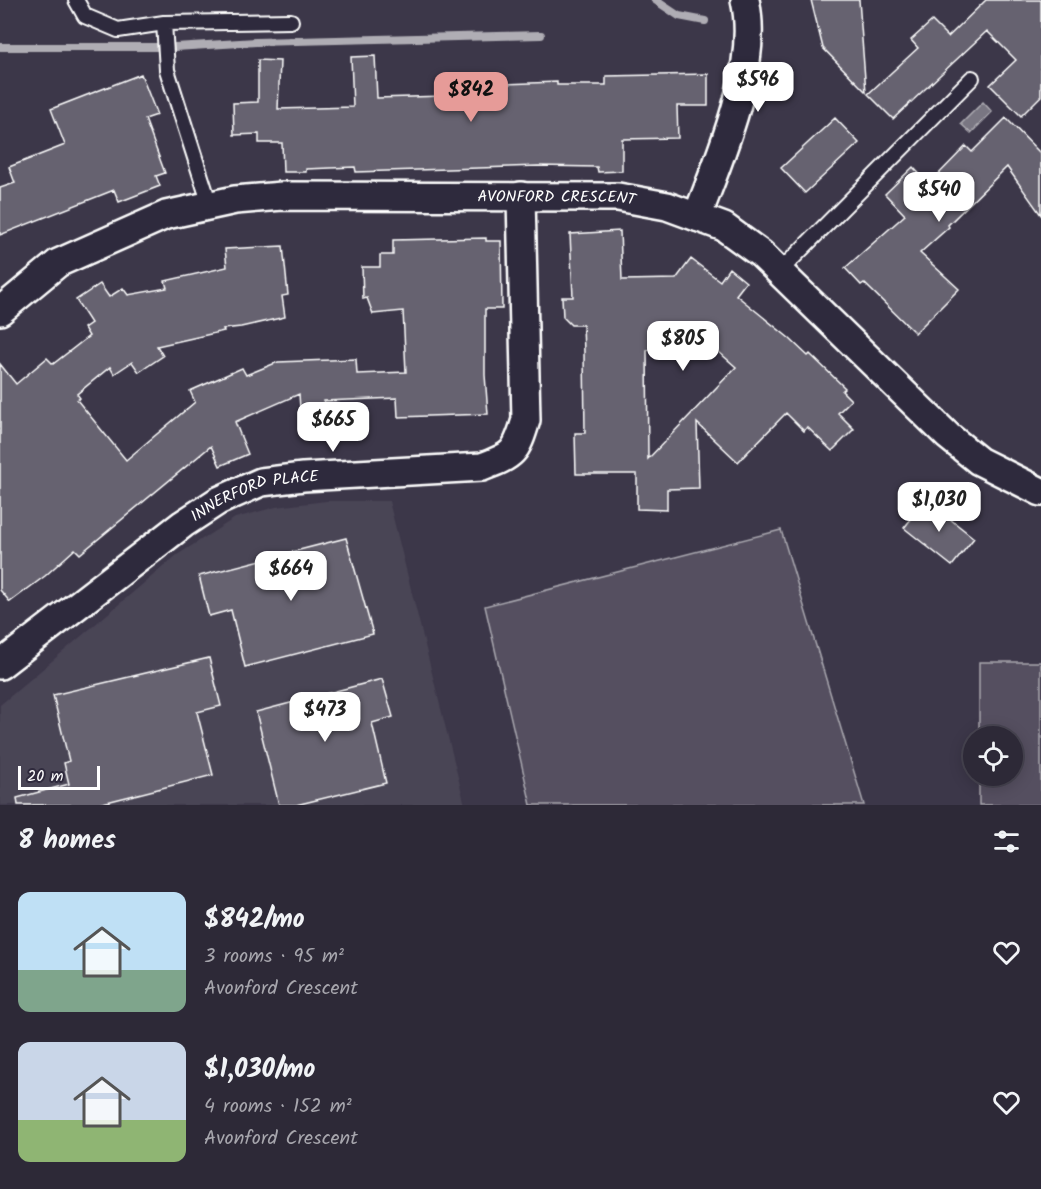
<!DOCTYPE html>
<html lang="en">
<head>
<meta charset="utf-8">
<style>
	body { margin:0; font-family:Kalam,sans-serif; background:#35313f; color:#f1f3f6; height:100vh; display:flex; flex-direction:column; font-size:22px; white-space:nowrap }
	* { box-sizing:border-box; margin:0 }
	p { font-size:20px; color:#a7a6ad }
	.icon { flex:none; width:33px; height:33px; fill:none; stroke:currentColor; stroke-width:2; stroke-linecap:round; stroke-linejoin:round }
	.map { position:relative; height:805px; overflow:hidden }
	.side { display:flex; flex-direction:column; background:#2d2937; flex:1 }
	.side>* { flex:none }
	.buttons { position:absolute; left:963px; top:726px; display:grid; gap:12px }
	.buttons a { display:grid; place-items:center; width:60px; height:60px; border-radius:50%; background:#2d2937; box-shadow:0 3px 15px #0003,0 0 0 2px #484552; font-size:30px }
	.scale { position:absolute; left:18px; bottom:15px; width:82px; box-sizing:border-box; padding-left:6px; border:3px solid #fff; border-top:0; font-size:16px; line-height:21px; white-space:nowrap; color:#fff; -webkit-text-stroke:4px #2f2a3d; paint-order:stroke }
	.price { position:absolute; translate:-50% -51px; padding:0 14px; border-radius:12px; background:#fff; color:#222; font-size:20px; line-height:39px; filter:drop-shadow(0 2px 3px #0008) }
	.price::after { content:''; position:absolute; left:50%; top:36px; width:18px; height:14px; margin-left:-9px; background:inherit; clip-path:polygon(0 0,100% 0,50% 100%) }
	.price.on { background:#e69b98; color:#111 }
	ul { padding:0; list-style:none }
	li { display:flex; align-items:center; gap:18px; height:150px; padding:0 18px }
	li span { display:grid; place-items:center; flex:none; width:168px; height:120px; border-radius:12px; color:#555 }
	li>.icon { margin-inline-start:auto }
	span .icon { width:72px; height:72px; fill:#fffc; stroke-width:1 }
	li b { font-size:26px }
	h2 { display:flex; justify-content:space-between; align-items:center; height:72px; padding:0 18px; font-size:26px }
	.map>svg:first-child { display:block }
	.built { fill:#494455 }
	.green { fill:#555060; stroke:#aaa8b0; stroke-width:1.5 }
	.water { fill:#797682; stroke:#afadb4; stroke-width:1.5 }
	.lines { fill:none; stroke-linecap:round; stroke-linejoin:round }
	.stream { stroke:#afadb4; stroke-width:8 }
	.building { fill:#666270; stroke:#fff; stroke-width:1.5; fill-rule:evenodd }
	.service-casing { stroke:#fff; stroke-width:18 }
	.minor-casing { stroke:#fff; stroke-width:32 }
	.service { stroke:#2f2a3d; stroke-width:14 }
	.minor { stroke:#2f2a3d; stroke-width:27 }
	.labels { text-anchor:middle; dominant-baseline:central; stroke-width:4.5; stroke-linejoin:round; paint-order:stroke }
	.street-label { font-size:16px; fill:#fff; stroke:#2f2a3d }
</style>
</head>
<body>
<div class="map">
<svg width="1041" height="805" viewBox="0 0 1041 805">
	<rect width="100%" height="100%" fill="#3c3749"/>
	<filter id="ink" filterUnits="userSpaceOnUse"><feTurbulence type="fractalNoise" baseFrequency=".0167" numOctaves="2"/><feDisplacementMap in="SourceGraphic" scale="12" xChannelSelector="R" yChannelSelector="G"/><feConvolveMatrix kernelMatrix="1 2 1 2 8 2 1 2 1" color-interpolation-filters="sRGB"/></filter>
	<g filter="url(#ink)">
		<path class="built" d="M 326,501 L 389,501 L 465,805 L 0,805 L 0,705 L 177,555 L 235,518 L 276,507 Z"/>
		<path class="green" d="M 781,530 L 864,805 L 531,805 L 485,606 Z
			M 979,662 L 1041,662 L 1041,805 L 979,805 L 979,776 L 1012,776 L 1012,736 L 979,736 Z"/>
		<path class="water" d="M 983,102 L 992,112 L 971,133 L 961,124 Z"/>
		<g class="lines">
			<path class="stream" d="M 655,0 L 679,16 L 705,21
				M 0,47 L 156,47
				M 175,47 L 256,42 L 541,35"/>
		</g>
		<path class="building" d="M 811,0 L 859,0 L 866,92 L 823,48 Z
			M 986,0 L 1041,0 L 1041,96 L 1021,116 L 990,85 L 1016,60 L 987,31 L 893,119 L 868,94 L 918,48 L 911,40 L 932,21 L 948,37 Z
			M 375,56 L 377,98 L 478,95 L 478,79 L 504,79 L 504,84 L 557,82 L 557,85 L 606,85 L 606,76 L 708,74 L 708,106 L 677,106 L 678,138 L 622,139 L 622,171 L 598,172 L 597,167 L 538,166 L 356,172 L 355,167 L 306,169 L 306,172 L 283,172 L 282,143 L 259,143 L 259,134 L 234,135 L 233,103 L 258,102 L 258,60 L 280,61 L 278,109 L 353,107 L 351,57 Z
			M 141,74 L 157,115 L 145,119 L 165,173 L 156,176 L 160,186 L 119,202 L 114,190 L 0,235 L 0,188 L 15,183 L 9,167 L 65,145 L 51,109 Z
			M 835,118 L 859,143 L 805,193 L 781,168 Z
			M 1006,118 L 1041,154 L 1041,215 L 1007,167 L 948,225 L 949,227 L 920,253 L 959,289 L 915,333 L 864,283 L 861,285 L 845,268 L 905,215 L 885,194 L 913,167 L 929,184 L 966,146 L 972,152 Z
			M 620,231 L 622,280 L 676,279 L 691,259 L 720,281 L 729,268 L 746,282 L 736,295 L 789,338 L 808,356 L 810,354 L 845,388 L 842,391 L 851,400 L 838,413 L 854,429 L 832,451 L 807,427 L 804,431 L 786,413 L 738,462 L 697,423 L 699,488 L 667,489 L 667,510 L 637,509 L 637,474 L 576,474 L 575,433 L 585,433 L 584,352 L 583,325 L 571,325 L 563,317 L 562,297 L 573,297 L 570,234 ZM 704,339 L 736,367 L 648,459 L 647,350 L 695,349 Z
			M 486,238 L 486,241 L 501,241 L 502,309 L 485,309 L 485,375 L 488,414 L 398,417 L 397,398 L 324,401 L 324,407 L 300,408 L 299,394 L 235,422 L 248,454 L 220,466 L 211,446 L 80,554 L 75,549 L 45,576 L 10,602 L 0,590 L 0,364 L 16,384 L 47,358 L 53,364 L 89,336 L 84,328 L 91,323 L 76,300 L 100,284 L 109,297 L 123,288 L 128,295 L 167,288 L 165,281 L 227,267 L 225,249 L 283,246 L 288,295 L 282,296 L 285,317 L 241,327 L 223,329 L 224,331 L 157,346 L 163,356 L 139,372 L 132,362 L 114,374 L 110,367 L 77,394 L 80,398 L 77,400 L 126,460 L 195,402 L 190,391 L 242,368 L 246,375 L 278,362 L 356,359 L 357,374 L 406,372 L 403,311 L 373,314 L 367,298 L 363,299 L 362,267 L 380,267 L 380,255 L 393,255 L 393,240 Z
			M 926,500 L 974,538 L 952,566 L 904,528 Z
			M 346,538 L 373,634 L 245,667 L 231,610 L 209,616 L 199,576 Z
			M 209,658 L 221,706 L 197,712 L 213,775 L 95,805 L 18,805 L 17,798 L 69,784 L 64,763 L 69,761 L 53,695 Z
			M 382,679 L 393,717 L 372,723 L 386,783 L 296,805 L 279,805 L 256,712 Z"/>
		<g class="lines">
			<defs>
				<path id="service" d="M 76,0 L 85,16 L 118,30 L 164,23 L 291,21
					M 164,23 L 167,70 L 210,205
					M 779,272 L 972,78"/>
				<g id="minor">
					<path d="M 697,217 C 720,156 760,66 745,0"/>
					<path id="s1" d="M 0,311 L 58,263 L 166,215 L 235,200 L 282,196 L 618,197 L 667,206 L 724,227 L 761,254 L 948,436 L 979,461 L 1041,492"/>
					<path id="s2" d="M 0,665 L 183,524 L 218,501 L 261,482 L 303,477 L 482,467 C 514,455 516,453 526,420 L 521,196"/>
				</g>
			</defs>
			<use href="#service" class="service-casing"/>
			<use href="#minor" class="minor-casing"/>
			<use href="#service" class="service"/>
			<use href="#minor" class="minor"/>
		</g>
	</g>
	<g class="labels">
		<g class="street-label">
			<text stroke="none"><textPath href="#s1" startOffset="586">AVONFORD CRESCENT</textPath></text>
			<text stroke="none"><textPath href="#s2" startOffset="310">INNERFORD PLACE</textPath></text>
		</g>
	</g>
</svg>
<div class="buttons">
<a><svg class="icon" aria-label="locate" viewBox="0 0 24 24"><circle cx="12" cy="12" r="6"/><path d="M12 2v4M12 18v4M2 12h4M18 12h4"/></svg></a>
</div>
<div class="scale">20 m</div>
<b class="price" style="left:758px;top:113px">$596</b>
<b class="price on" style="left:471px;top:123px">$842</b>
<b class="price" style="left:939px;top:223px">$540</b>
<b class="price" style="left:683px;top:372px">$805</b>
<b class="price" style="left:333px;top:453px">$665</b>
<b class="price" style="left:939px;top:533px">$1,030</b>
<b class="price" style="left:291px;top:602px">$664</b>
<b class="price" style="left:325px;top:743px">$473</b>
</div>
<section class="side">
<h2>8 homes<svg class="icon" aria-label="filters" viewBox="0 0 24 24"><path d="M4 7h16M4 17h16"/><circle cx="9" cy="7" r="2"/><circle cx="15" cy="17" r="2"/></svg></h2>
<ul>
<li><span style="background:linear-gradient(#bfe0f5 65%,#7fa58c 0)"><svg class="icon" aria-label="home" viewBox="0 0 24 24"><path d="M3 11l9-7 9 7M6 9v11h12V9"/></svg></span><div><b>$842/mo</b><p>3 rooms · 95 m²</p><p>Avonford Crescent</p></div><svg class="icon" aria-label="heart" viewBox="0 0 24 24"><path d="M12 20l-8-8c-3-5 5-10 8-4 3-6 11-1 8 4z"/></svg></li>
<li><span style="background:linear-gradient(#c9d6e8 65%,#8fb573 0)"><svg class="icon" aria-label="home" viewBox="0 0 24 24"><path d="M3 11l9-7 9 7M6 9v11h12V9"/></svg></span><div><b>$1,030/mo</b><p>4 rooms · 152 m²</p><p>Avonford Crescent</p></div><svg class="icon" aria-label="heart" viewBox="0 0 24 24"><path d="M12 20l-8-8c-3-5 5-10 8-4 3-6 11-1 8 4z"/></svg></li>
</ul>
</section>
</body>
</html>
